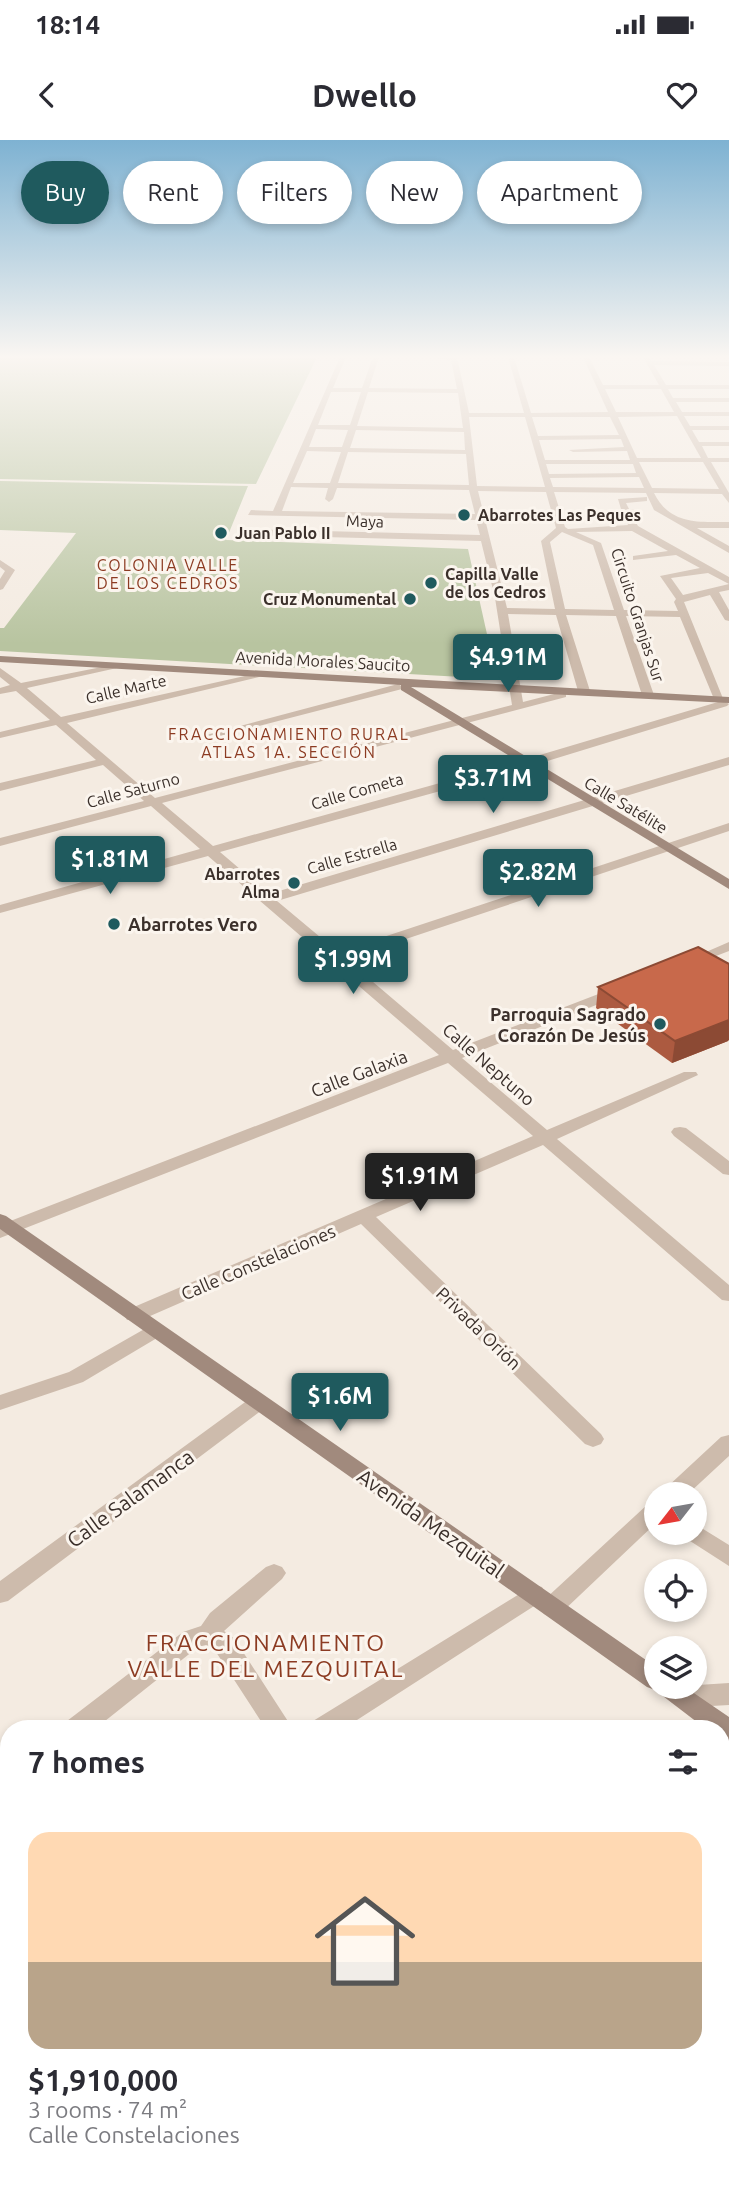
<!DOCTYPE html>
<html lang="en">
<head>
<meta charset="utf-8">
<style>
	body { margin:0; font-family:Ubuntu,sans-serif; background:#f2f2f3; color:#2b2b33; height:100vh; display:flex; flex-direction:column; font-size:26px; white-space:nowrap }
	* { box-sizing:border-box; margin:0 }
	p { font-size:23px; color:#7c7c81 }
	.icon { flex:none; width:38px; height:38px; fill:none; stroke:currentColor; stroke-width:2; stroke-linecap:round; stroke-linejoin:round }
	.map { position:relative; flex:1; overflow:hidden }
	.panel { position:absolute; left:0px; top:1580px; width:730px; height:471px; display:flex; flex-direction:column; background:#fff; border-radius:28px 28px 0 0; box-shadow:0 4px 10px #0003 }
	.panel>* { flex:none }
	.top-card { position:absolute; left:21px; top:21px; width:688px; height:63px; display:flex; gap:14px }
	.needle { width:46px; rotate:239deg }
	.tools { position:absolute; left:644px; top:1342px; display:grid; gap:14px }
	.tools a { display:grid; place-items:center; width:63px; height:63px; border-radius:50%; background:#fff; box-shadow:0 4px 10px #0003; font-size:35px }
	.price { position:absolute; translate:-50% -60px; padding:0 16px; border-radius:7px; background:#1f5a5e; color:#fff; font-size:23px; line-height:46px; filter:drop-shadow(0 2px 4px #0008) }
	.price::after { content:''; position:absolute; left:50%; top:42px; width:21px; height:16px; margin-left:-10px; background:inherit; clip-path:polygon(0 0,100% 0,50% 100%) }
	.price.current { background:#222; color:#fff }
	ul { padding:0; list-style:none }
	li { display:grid; align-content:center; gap:14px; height:371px; padding:0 28px }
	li+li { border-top:2px solid #e1e1e2 }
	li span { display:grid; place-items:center; height:217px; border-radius:21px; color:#555 }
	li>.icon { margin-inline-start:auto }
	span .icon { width:126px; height:126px; fill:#fffc; stroke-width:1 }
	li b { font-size:30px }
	h2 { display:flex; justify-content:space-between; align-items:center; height:84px; padding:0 28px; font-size:30px }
	.tag { padding:0 24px; border-radius:32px; background:#fff; box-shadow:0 4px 10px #0003; font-size:24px; line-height:63px }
	.tag.current { background:#1f5a5e; color:#fff }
	.status { display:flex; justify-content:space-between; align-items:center; height:49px; padding:0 35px; background:#fff; direction:ltr }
	.status svg { height:19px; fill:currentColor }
	header { display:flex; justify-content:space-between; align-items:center; height:91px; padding:0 28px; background:#fff; font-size:32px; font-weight:700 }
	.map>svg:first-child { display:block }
	.green { fill:#b8c4a0 }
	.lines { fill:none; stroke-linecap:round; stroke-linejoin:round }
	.street { fill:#cdbbac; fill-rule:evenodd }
	.secondary { fill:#a18a7d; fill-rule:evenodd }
	.wall { fill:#ac5a40 }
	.shaded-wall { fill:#8c4a34 }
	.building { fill:#c8694b; stroke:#8c4a34; stroke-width:2 }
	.poi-dot { fill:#1f5a5e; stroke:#fbf5ee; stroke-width:2.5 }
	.labels { text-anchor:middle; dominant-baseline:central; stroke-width:6; stroke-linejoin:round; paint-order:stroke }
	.far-poi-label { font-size:16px; font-weight:bold; fill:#3b302b; stroke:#fbf5ee; text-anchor:start }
	.far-street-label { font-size:16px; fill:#3b302b; stroke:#fbf5ee }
	.far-neighbourhood-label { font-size:16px; letter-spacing:2px; fill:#8c3b22; stroke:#fbf5ee }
	.poi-label { font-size:18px; font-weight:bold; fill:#3b302b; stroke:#fbf5ee; text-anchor:start }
	.street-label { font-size:18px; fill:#3b302b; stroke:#fbf5ee }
	.near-street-label { font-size:21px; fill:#3b302b; stroke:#fbf5ee }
	.near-neighbourhood-label { font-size:23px; letter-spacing:2px; fill:#8c3b22; stroke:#fbf5ee }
</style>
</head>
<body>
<div class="status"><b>18:14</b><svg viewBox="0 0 49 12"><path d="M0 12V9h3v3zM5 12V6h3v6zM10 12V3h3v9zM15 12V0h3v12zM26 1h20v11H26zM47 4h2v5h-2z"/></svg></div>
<header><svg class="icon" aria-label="back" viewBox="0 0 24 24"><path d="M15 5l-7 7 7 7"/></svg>Dwello<svg class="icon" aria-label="heart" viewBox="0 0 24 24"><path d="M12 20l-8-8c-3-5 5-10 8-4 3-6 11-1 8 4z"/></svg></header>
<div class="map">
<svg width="729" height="2050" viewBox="0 0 729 2050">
	<rect width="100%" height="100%" fill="#f4ebe1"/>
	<path class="green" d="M 0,217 L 317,217 L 256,344 L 0,339 Z
		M 0,341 L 248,346 L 226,400 L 468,409 L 497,539 L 0,511 L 0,488 L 4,488 L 76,393 L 0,390 Z"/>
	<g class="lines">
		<path class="street" d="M 340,217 L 346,217 L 333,248 L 362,248 L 373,217 L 379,217 L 369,248 L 457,249 L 451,220 L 427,217 L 457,217 L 469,273 L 524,273 L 508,217 L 514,217 L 531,273 L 608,272 L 583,217 L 589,217 L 603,245 L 659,245 L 643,217 L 649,217 L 652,221 L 729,222 L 729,226 L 654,225 L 666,245 L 729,245 L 729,249 L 668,249 L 673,258 L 729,258 L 729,262 L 676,262 L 682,272 L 729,272 L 729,276 L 684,276 L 690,286 L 729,286 L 729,290 L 692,290 L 699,302 L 729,302 L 729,306 L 702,306 L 708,318 L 729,318 L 729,322 L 711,322 L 729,353 L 729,363 L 722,354 L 654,353 C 670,385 698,382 729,382 L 729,388 L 697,388 L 729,406 L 729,413 L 654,370 L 646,353 L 554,352 L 565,387 L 568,389 L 628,385 L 623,374 L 595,376 L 591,373 L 621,369 L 618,359 L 647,357 L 647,361 L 626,363 L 629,369 L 639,371 L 631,374 L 638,386 L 729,437 L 729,444 L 708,433 L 671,438 L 683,455 L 729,444 L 729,450 L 719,452 L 729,470 L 729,481 L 725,480 L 710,455 L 684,462 L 724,561 L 729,564 L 727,566 L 531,626 L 220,712 L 269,754 L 729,617 L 729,625 L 277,761 L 338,812 L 729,683 L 729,691 L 346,819 L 453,910 L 614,848 L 624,848 L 627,851 L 624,854 L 462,918 L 547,990 L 684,932 L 696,932 L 698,935 L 557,999 L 729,1145 L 729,1161 L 722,1160 L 543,1005 L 376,1077 L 601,1294 L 604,1299 L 601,1304 L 593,1307 L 585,1304 L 361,1084 L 141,1180 L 127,1180 L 124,1175 L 127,1170 L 533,996 L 448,923 L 0,1098 L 0,1085 L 439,915 L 208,716 L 0,773 L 0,765 L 200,709 L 151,666 L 0,706 L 0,698 L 144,661 L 103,625 L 0,651 L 0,643 L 96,620 L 56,585 L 0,598 L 0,592 L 50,580 L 16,551 L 0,554 L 0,548 L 10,545 L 0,537 L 0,528 L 21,543 L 117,524 L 117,528 L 27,548 L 61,577 L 263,532 L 263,536 L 67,583 L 155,658 L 512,565 L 495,458 L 481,401 L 245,395 L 241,392 L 245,389 L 480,395 L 476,380 L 248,375 L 251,370 L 273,371 ZM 605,249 L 661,249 L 674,272 L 616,272 ZM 331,252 L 361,252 L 350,285 L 318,285 ZM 368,252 L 458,253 L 463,288 L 357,286 ZM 677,276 L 701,318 L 637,318 L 618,277 ZM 469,277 L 525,277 L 545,347 L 477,346 ZM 532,277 L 610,277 L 619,295 L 538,296 ZM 316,289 L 348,290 L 342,307 L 309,307 ZM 356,290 L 464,292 L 465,310 L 350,308 ZM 621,299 L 624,307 L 569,310 L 573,312 L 627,311 L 630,320 L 545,320 L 539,300 ZM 307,311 L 341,312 L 330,343 L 293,343 ZM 348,312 L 466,314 L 469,345 L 338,343 ZM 639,322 L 703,322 L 719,349 L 652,348 ZM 546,324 L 633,324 L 636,333 L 549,334 ZM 639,337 L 644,348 L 553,347 L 550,338 ZM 291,347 L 328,348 L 325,359 L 329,362 L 333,359 L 337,348 L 469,350 L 475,374 L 282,371 ZM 478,351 L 546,352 L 556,388 L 541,401 L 555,469 L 507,468 ZM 632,391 L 668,411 L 633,416 L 633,420 L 676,415 L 700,428 L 660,436 L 676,459 L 674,462 L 678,471 L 624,470 L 601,403 L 576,392 ZM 562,392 L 593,405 L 614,470 L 565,469 L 550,402 ZM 508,474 L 556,475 L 578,551 L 584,554 L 590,551 L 566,475 L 616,476 L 642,555 L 648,558 L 654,555 L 626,476 L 680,477 L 714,559 L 718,562 L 523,620 L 213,706 L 162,663 L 566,557 L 566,553 L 562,552 L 523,562 Z
			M 0,420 L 15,430 L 3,449 L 0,450 L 0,439 L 5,431 L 0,427 Z
			M 398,544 L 403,547 L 402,549 L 205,600 L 199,597 Z
			M 729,802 L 729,811 L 690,826 L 683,822 Z
			M 680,987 L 686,988 L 729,1021 L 729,1035 L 723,1034 L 674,996 L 671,992 L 674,988 Z
			M 155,1183 L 162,1185 L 165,1190 L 162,1195 L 83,1242 L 0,1270 L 0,1255 L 69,1232 Z
			M 259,1255 L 266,1257 L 269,1262 L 266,1267 L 8,1461 L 0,1463 L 0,1441 L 252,1257 Z
			M 729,1295 L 729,1316 L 688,1354 L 663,1354 L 666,1348 L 721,1297 Z
			M 656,1362 L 656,1383 L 560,1474 L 552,1477 L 544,1474 L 540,1467 L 544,1460 L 648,1364 Z
			M 695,1384 L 729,1405 L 729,1426 L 687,1399 L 684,1393 L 695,1393 Z
			M 274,1424 L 282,1427 L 286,1433 L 282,1439 L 224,1491 L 234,1498 L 293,1589 L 266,1589 L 216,1512 L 206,1505 L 198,1507 L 95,1589 L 63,1589 L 67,1581 L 183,1492 L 201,1486 L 210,1473 L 266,1427 Z
			M 534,1445 L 542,1447 L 546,1454 L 542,1461 L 343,1589 L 309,1589 L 313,1581 Z
			M 729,1543 L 729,1565 L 694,1567 L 668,1559 L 665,1552 L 667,1547 Z
			M 0,1644 L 9,1648 L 9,1678 L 0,1674 Z
			M 729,1663 L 729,1693 L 721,1696 L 721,1666 Z
			M 9,1811 L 9,1842 L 0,1846 L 0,1815 Z
			M 69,2042 L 106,2042 L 102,2050 L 66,2050 Z
			M 388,2042 L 423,2042 L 419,2050 L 385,2050 Z
			M 576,2042 L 614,2042 L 617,2050 L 580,2050 Z"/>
		<path class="secondary" d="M 0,516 L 729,557 L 729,563 L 411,547 L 729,739 L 729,749 L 401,550 L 401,545 L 0,522 Z
			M 0,1074 L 6,1076 L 656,1527 L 656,1547 L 685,1547 L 729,1577 L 729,1602 L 721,1599 L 721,1589 L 706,1589 L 655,1550 L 647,1547 L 0,1089 Z"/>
	</g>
	<path class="wall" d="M 598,847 L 728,901 L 672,923 L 596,868 Z"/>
	<path class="shaded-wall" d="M 729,880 L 729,900 L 728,901 L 672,923 L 675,901 Z"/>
	<path class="building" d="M 698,807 L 729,824 L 729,880 L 675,901 L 598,847 Z"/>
	<linearGradient id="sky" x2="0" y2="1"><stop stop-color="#7eb2d2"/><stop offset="0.43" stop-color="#faf6f2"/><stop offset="1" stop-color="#faf6f2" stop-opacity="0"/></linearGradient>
	<rect width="729" height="504" fill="url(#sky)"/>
	<g class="poi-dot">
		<circle cx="464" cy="375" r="7"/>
		<circle cx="221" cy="393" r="7"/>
		<circle cx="431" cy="443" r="7"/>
		<circle cx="410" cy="459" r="7"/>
		<circle cx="294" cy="743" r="7"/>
		<circle cx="114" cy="784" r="7"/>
		<circle cx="660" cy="884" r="7"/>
	</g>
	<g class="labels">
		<g class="far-poi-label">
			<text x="478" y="375">Abarrotes Las Peques</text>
			<text x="235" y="393">Juan Pablo II</text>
			<text x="445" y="434">Capilla Valle<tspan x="445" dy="18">de los Cedros</tspan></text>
			<text x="396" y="459" text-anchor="end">Cruz Monumental</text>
			<text x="280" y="734" text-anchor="end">Abarrotes<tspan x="280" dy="18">Alma</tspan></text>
		</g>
		<g class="far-street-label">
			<text transform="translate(365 381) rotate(2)">Maya</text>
			<text transform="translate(638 475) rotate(72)">Circuito Granjas Sur</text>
			<text transform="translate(323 521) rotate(3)">Avenida Morales Saucito</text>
			<text transform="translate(126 549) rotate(-13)">Calle Marte</text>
			<text transform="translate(133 650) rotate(-15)">Calle Saturno</text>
			<text transform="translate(357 651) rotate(-16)">Calle Cometa</text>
			<text transform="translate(626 665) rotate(31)">Calle Satélite</text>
			<text transform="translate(352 716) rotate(-16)">Calle Estrella</text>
		</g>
		<g class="far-neighbourhood-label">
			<text x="168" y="425">COLONIA VALLE<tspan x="168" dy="18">DE LOS CEDROS</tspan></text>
			<text x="289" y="594">FRACCIONAMIENTO RURAL<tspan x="289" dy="18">ATLAS 1A. SECCIÓN</tspan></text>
		</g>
		<g class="poi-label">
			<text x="128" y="784">Abarrotes Vero</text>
			<text x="646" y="874" text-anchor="end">Parroquia Sagrado<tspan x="646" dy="21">Corazón De Jesús</tspan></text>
		</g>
		<g class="street-label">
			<text transform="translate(489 924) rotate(41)">Calle Neptuno</text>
			<text transform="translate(359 933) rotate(-21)">Calle Galaxia</text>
			<text transform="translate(258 1122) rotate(-23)">Calle Constelaciones</text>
			<text transform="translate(479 1188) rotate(44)">Privada Orión</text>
		</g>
		<g class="near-street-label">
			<text transform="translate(130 1358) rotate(-36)">Calle Salamanca</text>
			<text transform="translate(431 1383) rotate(35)">Avenida Mezquital</text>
		</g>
		<g class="near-neighbourhood-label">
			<text x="266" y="1502">FRACCIONAMIENTO<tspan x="266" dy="26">VALLE DEL MEZQUITAL</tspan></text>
		</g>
	</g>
</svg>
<div class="tools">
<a><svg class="needle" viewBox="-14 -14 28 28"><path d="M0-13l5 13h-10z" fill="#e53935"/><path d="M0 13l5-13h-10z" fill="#7c7c81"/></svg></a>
<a><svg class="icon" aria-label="locate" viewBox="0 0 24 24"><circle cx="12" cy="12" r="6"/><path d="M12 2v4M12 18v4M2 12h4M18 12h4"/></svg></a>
<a><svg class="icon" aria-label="layers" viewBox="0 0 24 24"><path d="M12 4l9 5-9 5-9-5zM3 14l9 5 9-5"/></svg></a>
</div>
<b class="price" style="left:508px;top:554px">$4.91M</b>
<b class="price" style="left:493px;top:675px">$3.71M</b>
<b class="price" style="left:110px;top:756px">$1.81M</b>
<b class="price" style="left:538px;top:769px">$2.82M</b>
<b class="price" style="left:353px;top:856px">$1.99M</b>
<b class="price current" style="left:420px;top:1073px">$1.91M</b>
<b class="price" style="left:340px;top:1293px">$1.6M</b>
<div class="top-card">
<a class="tag current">Buy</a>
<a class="tag">Rent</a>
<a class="tag">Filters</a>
<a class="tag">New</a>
<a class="tag">Apartment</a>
</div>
<section class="panel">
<h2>7 homes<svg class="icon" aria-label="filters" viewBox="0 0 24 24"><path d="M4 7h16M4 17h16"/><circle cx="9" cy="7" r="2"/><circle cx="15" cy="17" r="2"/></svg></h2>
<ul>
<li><span style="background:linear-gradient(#ffd9b3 60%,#b9a48a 0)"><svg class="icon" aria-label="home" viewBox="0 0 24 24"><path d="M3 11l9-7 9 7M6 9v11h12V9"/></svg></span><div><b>$1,910,000</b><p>3 rooms · 74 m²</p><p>Calle Constelaciones</p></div></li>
</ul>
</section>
</div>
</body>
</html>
